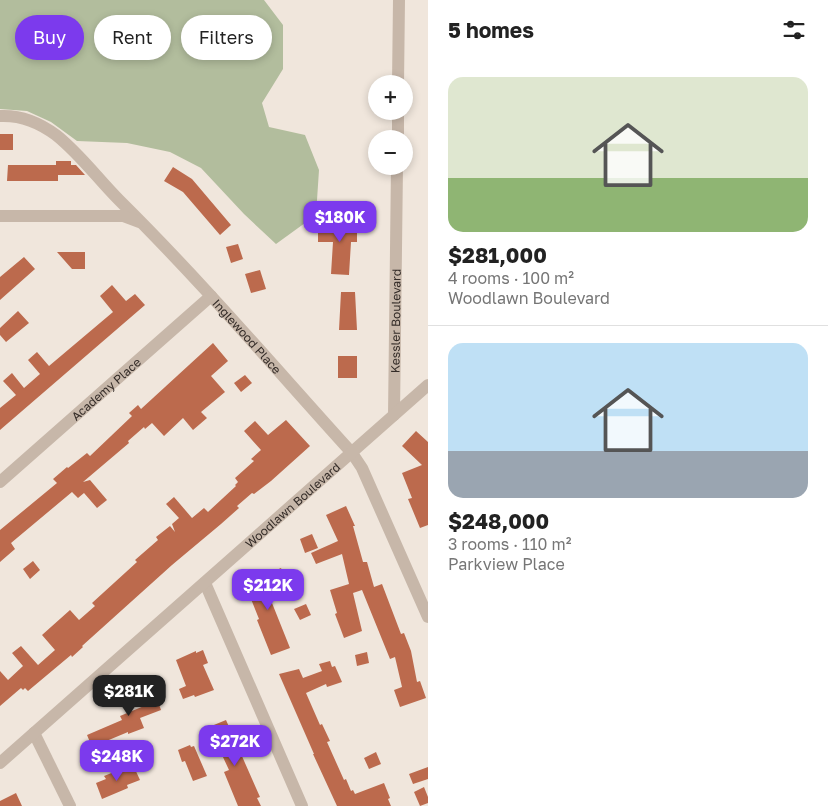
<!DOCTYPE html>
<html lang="en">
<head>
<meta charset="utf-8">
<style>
	body { margin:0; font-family:"Golos Text",sans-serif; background:#f2f2f2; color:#222; height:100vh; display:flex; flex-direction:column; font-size:19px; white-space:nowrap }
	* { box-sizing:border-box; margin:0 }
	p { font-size:16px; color:#767676 }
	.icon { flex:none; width:28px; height:28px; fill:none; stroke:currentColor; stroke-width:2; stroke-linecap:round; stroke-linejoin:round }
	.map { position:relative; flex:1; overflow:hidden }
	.side { display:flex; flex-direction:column; background:#fff; width:400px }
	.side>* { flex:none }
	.banner { position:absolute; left:15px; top:15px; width:338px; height:45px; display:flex; gap:10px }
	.tools { position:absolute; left:368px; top:75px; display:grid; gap:10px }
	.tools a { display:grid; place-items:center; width:45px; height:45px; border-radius:50%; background:#fff; box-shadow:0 2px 8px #0003; font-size:25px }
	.price { position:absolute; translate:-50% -42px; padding:0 11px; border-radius:10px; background:#7c3aed; color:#fff; font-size:16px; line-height:32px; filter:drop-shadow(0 1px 2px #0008) }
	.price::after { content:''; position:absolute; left:50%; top:30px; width:15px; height:11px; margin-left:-8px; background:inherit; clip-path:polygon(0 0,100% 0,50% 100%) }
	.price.selected { background:#222; color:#fff }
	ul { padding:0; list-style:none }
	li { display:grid; align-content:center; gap:10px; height:265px; padding:0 20px }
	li+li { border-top:1px solid #e0e0e0 }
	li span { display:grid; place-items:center; height:155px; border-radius:15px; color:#555 }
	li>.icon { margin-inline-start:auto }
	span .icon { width:90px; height:90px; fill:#fffc; stroke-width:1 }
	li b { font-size:21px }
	h2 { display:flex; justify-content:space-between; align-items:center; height:60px; padding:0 20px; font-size:21px }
	.tag { padding:0 18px; border-radius:22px; background:#fff; box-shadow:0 2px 8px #0003; font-size:18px; line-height:45px }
	.tag.selected { background:#7c3aed; color:#fff }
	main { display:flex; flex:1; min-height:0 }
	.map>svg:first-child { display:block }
	.green { fill:#b2bd9d }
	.building { fill:#bc6a4d }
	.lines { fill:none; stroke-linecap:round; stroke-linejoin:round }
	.minor { stroke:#c7b7a9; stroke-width:12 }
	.tertiary { stroke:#c7b7a9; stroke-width:12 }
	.labels { text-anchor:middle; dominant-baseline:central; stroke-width:4; stroke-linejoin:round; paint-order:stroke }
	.street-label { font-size:12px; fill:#342c28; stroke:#f8f0e7 }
</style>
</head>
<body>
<main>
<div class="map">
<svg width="428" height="806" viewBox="0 0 428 806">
	<rect width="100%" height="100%" fill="#f0e6dc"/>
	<path class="green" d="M 0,0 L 264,0 L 283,25 L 283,69 L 262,103 L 269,127 L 305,135 L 319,170 L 316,215 L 276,244 L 244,214 L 201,168 L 170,152 L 127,143 L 77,141 L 51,122 L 27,111 L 0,109 Z"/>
	<path class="building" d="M 0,134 L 13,134 L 13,150 L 0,150 Z
		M 56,161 L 71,161 L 71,165 L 76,165 L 85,175 L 58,175 L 58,181 L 7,181 L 8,165 L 56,165 Z
		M 173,167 L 192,179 L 231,225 L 220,235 L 183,192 L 164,181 Z
		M 325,220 L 357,220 L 357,242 L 351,242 L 349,275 L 331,274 L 333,242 L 318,242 L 318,229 L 325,229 Z
		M 238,244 L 243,259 L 231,263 L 226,247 Z
		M 57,252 L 85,252 L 85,269 L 72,269 Z
		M 24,257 L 35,269 L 0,300 L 0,277 Z
		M 260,270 L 266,289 L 251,293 L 245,274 Z
		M 112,285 L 126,301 L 135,294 L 145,305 L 0,430 L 0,408 L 16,395 L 3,381 L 12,373 L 24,388 L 40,374 L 28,360 L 37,352 L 49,366 L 113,312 L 100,296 Z
		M 341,292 L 355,292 L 357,330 L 339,330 Z
		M 18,311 L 29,323 L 6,342 L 0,335 L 0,328 Z
		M 213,343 L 228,361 L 211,376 L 225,392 L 201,412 L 207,418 L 193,430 L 183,418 L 164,436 L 152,423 L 145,429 L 144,427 L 128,441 L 129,443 L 83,482 L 90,480 L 107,500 L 97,508 L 84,493 L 78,498 L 72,492 L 11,543 L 15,549 L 0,562 L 0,530 L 57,483 L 53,479 L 67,467 L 68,468 L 87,453 L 90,456 L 132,416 L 129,413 L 138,405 L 141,409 Z
		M 338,356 L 357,356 L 357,378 L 338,378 Z
		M 245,375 L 252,383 L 241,392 L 234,383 Z
		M 286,420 L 310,446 L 271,481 L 254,494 L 252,493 L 237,506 L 239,508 L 221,524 L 172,565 L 82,646 L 83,647 L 72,657 L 71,655 L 28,691 L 25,688 L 23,690 L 21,688 L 0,706 L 0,671 L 8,680 L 23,666 L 12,653 L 21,646 L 38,665 L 55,650 L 42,635 L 70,610 L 79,620 L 95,606 L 92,603 L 137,562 L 135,560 L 158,540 L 156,537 L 170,526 L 175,532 L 172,524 L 179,518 L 166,504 L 174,497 L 192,518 L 204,508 L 208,512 L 209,511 L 236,486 L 235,485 L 238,482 L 235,478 L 254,461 L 251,459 L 261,450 L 244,431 L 255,421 L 268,435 Z
		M 416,431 L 428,442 L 428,525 L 420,528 L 408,499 L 412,498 L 402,473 L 422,465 L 402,446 Z
		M 346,506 L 355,526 L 353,526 L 363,562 L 367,562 L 374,587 L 382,584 L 401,634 L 404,633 L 411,651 L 417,682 L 420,681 L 426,698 L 400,707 L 394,690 L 402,687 L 395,657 L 390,659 L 362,590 L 353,593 L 362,631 L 344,638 L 335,614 L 337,613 L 330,590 L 349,584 L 342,554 L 316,564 L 311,553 L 338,541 L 326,515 Z
		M 312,534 L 318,548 L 305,553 L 300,539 Z
		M 33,561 L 40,570 L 30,579 L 23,569 Z
		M 281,568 L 285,579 L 270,585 L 272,591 L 268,593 L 290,648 L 271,655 L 257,620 L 259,619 L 245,584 Z
		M 306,604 L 311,615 L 300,620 L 294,609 Z
		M 203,650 L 208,663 L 203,665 L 214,690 L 195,697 L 194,695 L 183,699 L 179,689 L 186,686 L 176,660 L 196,651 L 196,653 Z
		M 367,652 L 369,663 L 357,666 L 355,655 Z
		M 330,661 L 332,667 L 335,666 L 342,682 L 327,687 L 326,684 L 306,693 L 320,725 L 322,724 L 330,741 L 327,742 L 344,780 L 346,779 L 351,791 L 353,790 L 355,794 L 384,783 L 390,798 L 388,799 L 391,806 L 337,806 L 313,754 L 314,754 L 279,674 L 299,669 L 303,678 L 322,671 L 319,664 Z
		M 150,679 L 161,710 L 140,718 L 144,728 L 128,734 L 128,732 L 92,747 L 87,735 L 122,720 L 120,716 L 144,706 L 136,684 Z
		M 226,720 L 260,797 L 257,798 L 261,806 L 238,806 L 224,772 L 229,770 L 209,727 Z
		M 190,745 L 191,747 L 194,746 L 207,776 L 193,781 L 185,761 L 182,762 L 178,750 Z
		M 376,752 L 381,764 L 369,769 L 364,758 Z
		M 134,767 L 140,780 L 127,785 L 128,788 L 102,799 L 96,783 L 106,779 L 104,776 L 114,772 L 115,774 Z
		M 428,767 L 428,779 L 413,784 L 409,774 Z
		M 424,787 L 428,797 L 428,803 L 420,806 L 414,792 Z
		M 16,793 L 22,806 L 0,806 L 0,801 Z"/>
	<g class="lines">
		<g class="minor">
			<path d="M 398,84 L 399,0"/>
			<path id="s1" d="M 0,116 C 20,115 40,123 56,135 C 80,154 98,179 119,200 C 201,281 275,368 352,453 L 362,468 L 428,617"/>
			<path d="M 398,139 L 398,111"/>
			<path d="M 0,216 L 123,216 L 139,222"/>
			<path id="s2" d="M 394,415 L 397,166"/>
			<path id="s3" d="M 0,482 L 211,296"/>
			<path d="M 205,583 L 302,806"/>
			<path d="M 34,733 L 70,806"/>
		</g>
		<path class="tertiary" id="s4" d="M 0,763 L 428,385"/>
	</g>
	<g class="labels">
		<g class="street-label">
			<text stroke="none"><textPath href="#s2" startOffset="94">Kessler Boulevard</textPath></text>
			<text stroke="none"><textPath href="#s1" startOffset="338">Inglewood Place</textPath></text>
			<text stroke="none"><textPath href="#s3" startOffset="141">Academy Place</textPath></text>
			<text stroke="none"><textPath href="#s4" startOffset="390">Woodlawn Boulevard</textPath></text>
		</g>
	</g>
</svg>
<div class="tools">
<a>+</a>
<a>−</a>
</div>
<b class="price" style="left:340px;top:243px">$180K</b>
<b class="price" style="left:268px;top:611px">$212K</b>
<b class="price selected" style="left:129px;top:717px">$281K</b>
<b class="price" style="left:235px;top:767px">$272K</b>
<b class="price" style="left:117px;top:782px">$248K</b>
<div class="banner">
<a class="tag selected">Buy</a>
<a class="tag">Rent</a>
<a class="tag">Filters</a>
</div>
</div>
<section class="side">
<h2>5 homes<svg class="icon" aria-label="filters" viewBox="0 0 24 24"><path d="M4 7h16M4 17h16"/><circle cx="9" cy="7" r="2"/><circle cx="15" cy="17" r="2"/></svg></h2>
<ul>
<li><span style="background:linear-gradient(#dfe7d0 65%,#8fb573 0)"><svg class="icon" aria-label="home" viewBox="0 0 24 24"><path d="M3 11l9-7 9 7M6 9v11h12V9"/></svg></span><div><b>$281,000</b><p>4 rooms · 100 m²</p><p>Woodlawn Boulevard</p></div></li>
<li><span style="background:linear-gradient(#bfe0f5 70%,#9aa5b1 0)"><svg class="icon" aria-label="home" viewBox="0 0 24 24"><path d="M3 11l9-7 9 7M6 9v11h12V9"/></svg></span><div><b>$248,000</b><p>3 rooms · 110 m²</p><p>Parkview Place</p></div></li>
</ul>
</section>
</main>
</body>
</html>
